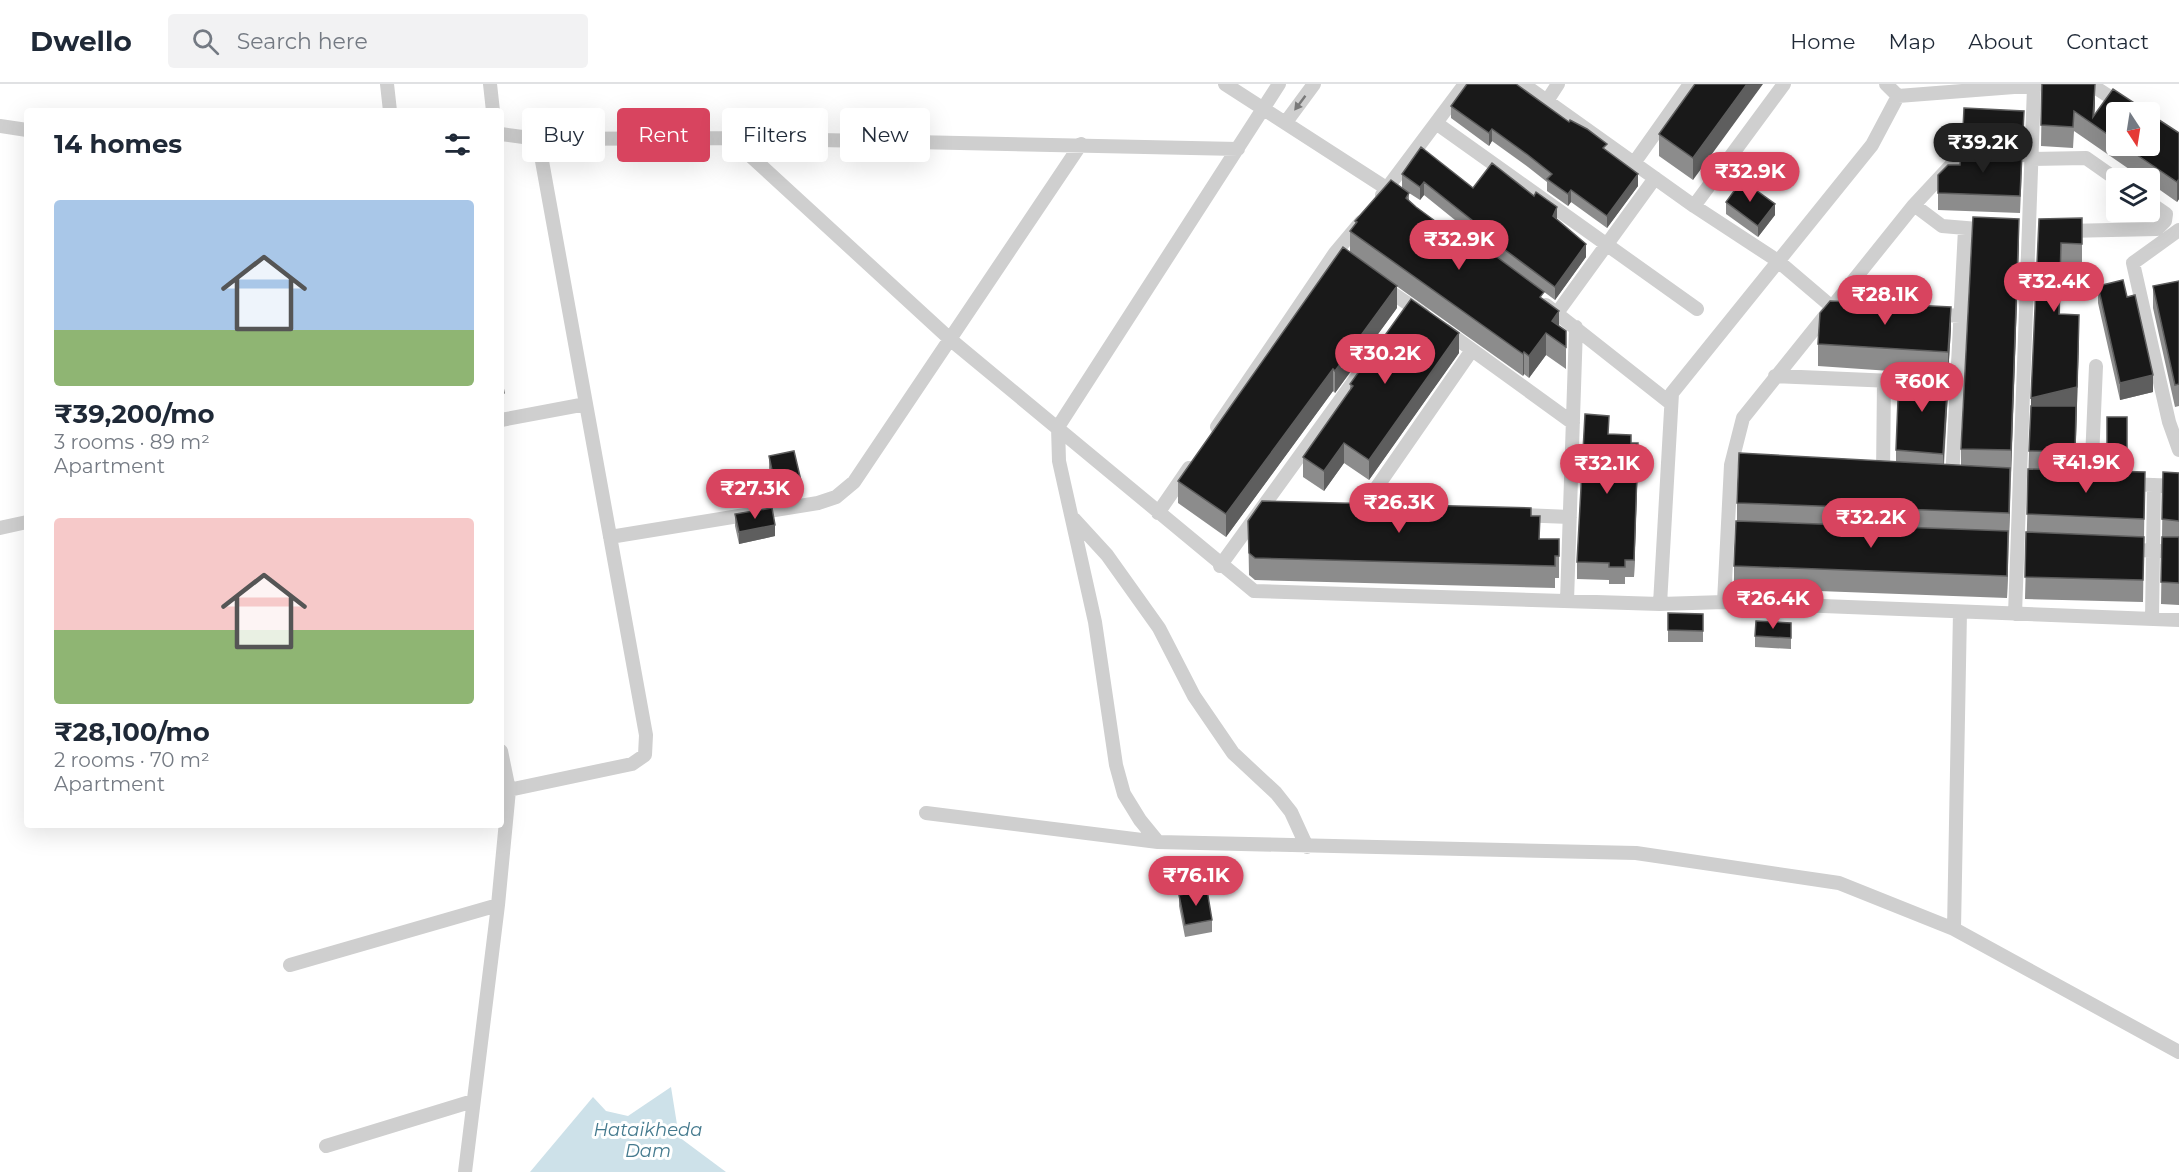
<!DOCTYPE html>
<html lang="en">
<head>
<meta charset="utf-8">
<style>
	body { margin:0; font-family:Montserrat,sans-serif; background:#f2f2f3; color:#1f2937; height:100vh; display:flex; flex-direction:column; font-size:22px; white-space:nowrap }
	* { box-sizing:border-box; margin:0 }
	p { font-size:20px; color:#747a83 }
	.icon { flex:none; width:33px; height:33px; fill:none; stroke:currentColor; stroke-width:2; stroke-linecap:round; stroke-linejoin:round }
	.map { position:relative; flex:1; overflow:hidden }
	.drawer { position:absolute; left:24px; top:24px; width:480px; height:720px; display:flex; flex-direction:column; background:#fff; border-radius:6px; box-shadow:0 6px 24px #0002 }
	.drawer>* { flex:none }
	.top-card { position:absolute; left:522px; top:24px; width:570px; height:54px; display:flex; gap:12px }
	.needle { width:39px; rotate:168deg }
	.tools { position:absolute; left:2106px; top:18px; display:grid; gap:12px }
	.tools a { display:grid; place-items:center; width:54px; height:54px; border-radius:6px; background:#fff; box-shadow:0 6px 24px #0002; font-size:30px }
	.price { position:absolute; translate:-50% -51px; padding:0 14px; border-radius:21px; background:#d8445f; color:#fff; font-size:20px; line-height:39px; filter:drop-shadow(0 2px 3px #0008) }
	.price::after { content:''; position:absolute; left:50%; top:36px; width:18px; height:14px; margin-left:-9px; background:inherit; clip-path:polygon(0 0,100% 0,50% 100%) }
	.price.selected { background:#222; color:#fff }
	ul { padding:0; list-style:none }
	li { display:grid; align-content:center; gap:12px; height:318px; padding:0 30px }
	li span { display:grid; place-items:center; height:186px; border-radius:6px; color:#555 }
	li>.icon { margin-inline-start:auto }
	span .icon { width:108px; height:108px; fill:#fffc; stroke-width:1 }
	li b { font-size:26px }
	h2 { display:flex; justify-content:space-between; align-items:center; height:72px; padding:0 30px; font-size:26px }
	.pill { padding:0 21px; border-radius:6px; background:#fff; box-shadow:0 6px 24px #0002; font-size:21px; line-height:54px }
	.pill.selected { background:#d8445f; color:#fff }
	header { display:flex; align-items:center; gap:36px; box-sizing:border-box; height:84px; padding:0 30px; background:#fff; border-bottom:2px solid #e0e1e3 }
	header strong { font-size:28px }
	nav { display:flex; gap:33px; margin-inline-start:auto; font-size:21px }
	.search { width:420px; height:54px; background:#f2f2f3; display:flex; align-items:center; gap:15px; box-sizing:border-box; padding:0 21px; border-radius:6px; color:#747a83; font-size:22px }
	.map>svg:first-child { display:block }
	.water { fill:#cde1e9 }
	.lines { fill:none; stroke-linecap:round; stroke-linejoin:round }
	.street { stroke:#cfcfcf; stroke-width:14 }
	.wall { fill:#8c8c8c }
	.shaded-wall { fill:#5e5e5e }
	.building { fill:#191919; stroke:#5e5e5e; stroke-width:1.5 }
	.oneway { fill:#797979 }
	.labels { text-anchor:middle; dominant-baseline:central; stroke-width:6; stroke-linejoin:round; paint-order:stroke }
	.water-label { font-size:18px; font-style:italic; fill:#457a8e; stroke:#fff }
</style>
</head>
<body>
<header>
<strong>Dwello</strong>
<div class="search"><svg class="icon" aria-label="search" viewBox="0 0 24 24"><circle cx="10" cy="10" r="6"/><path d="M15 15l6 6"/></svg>Search here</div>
<nav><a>Home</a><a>Map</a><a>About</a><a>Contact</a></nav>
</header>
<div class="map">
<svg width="2179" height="1088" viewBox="0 0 2179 1088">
	<rect width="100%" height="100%" fill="#fff"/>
	<path class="water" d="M 671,1003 L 679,1053 L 726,1088 L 530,1088 L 593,1013 L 606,1027 L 628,1032 Z"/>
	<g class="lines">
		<path class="street" d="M 387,0 L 390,27
			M 490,0 L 493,27
			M 1225,0 L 1400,113
			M 1523,0 L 1694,122 L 1778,177 L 1832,223 L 1839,223
			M 1886,0 L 1898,12 L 2052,0
			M 2090,0 L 2133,28
			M 1547,17 L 1558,0
			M 1286,38 L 1314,0
			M 1436,39 L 1697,225
			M 0,42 L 27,46
			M 501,50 L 538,55 L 731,54 L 1238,65
			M 731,54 L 951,256 L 1254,507 L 1660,520 L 1724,518 L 2179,536
			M 2005,72 L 2031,70
			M 2031,75 L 2086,74 L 2116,95
			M 1634,79 L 1690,0
			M 1382,111 L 1465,0
			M 1914,121 L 1942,142 L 1990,146
			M 1694,122 L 1784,0
			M 2179,146 L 2133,179 L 2169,338 L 2179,366
			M 2066,147 L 2157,145 L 2165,137 L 2166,130 L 2150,119
			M 1382,202 L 1423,230
			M 1546,221 L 1669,318
			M 1557,229 L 1655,94
			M 1933,230 L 1960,232
			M 1446,247 L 1573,339
			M 1775,292 L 1916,298
			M 501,336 L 586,320
			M 1217,343 L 1335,169 L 1361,138
			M 1883,391 L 1884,297
			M 1952,396 L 1965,145
			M 2091,399 L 2096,282
			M 2127,400 L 2179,402
			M 1361,426 L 1472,266
			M 1158,429 L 1189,384
			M 1521,431 L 1570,433
			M 1074,435 L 1107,471 L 1159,544 L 1194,612 L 1233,669 L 1276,709 L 1291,728 L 1307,763
			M 0,444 L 27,438
			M 610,453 L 818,419 L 836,413 L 854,398 L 1081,60
			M 2127,466 L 2179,467
			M 1220,482 L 1359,290
			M 1567,517 L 1576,243
			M 1724,518 L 1731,381 L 1743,334 L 1914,121 L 1954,78 L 1977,74
			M 1660,520 L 1672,309 L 1872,61 L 1898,12
			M 2015,530 L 2034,3
			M 2152,535 L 2154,401
			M 509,706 L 632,680 L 645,671 L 646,651 L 538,55
			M 926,729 L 1158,758 L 1636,769 L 1839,799 L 1954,845 L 2179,968
			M 1158,758 L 1140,736 L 1124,710 L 1116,681 L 1095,538 L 1059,377 L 1058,343 L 1279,0
			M 1954,845 L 1960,528
			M 290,881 L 498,821
			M 326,1062 L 473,1017
			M 465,1088 L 498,821 L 509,706 L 501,667"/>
	</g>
	<path class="wall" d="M 1695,0 L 1693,96 L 1659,72 L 1659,50 Z
		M 2042,0 L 2095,19 L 2094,31 L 2116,28 L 2116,62 L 2150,62 L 2179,49 L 2179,115 L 2177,118 L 2150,99 L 2150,94 L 2142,94 L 2074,47 L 2073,64 L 2041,62 Z
		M 1451,22 L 1607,67 L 1638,102 L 1607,144 L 1571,118 L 1568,122 L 1547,107 L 1547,98 L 1528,83 L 1492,57 L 1489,62 L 1451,34 Z
		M 2024,27 L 2023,59 L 1963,56 L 1963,45 Z
		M 2022,85 L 2020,129 L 1938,126 L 1938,109 Z
		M 1402,90 L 1473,104 L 1557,135 L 1586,173 L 1555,216 L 1481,161 L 1481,157 L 1424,111 L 1420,116 L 1409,109 L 1409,117 L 1416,123 L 1544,216 L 1559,242 L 1566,247 L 1566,285 L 1546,271 L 1529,294 L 1524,290 L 1523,292 L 1350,169 L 1350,147 L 1355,141 L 1355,137 L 1402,104 Z
		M 1726,118 L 1775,131 L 1758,153 L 1726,130 Z
		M 2039,135 L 2082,157 L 2082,182 L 2061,182 L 2060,230 L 2079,253 L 2075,386 L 2107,387 L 2107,333 L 2127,333 L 2127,388 L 2145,388 L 2143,518 L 2025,515 L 2029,367 Z
		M 2019,157 L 2007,514 L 1734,504 L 1734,482 L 1737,437 L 1737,419 L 1896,378 L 1896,366 L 1948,309 L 1944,381 L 1961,382 L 1961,365 Z
		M 2179,197 L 2179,322 L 2175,323 L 2153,224 L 2153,202 Z
		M 2098,202 L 2127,213 L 2153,308 L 2120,316 L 2098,219 Z
		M 1397,224 L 1335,309 L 1333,307 L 1226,453 L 1178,419 L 1178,397 Z
		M 1951,245 L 1948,291 L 1818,282 L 1818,260 Z
		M 1459,269 L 1369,396 L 1344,379 L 1324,407 L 1303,393 L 1303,373 L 1350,306 L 1350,300 Z
		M 1631,359 L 1638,376 L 1634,493 L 1625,493 L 1625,500 L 1609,500 L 1609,496 L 1577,495 L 1577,478 Z
		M 769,372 L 802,401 L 802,413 L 776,417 L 769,384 Z
		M 2163,388 L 2179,389 L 2179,521 L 2161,520 Z
		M 735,430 L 775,452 L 739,460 L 735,442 Z
		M 1531,432 L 1540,455 L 1559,455 L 1559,494 L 1555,494 L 1555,504 L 1255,496 L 1249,491 L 1248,437 Z
		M 1668,529 L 1703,530 L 1703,558 L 1668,558 Z
		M 1791,539 L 1791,565 L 1755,563 L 1755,552 Z
		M 1179,811 L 1212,836 L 1212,848 L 1185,853 L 1179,822 Z"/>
	<path class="shaded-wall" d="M 1747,0 L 1763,0 L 1693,96 L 1693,74 Z
		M 2095,0 L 2095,19 L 2094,40 L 2093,33 Z
		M 1492,45 L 1492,57 L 1489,62 L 1489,49 Z
		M 1638,90 L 1638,102 L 1607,144 L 1607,132 Z
		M 2179,95 L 2179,115 L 2177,118 L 2177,98 Z
		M 1424,98 L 1424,111 L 1420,116 L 1420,103 Z
		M 1571,106 L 1571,118 L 1568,122 L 1568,110 Z
		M 1775,120 L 1775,131 L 1758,153 L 1758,142 Z
		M 1557,123 L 1557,136 L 1553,132 Z
		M 2019,135 L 2019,157 L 2011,389 L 2011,366 Z
		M 2061,159 L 2061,182 L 2059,252 L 2059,230 Z
		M 1586,160 L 1586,173 L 1555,216 L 1555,203 Z
		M 1397,202 L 1397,224 L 1335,309 L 1335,287 Z
		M 1951,223 L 1951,245 L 1948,291 L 1948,268 Z
		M 1559,227 L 1559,249 L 1552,237 Z
		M 2079,231 L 2079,253 L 2075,390 L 2075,368 L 2031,336 L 2031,314 Z
		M 1459,249 L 1459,269 L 1369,396 L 1369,376 Z
		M 1546,249 L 1546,271 L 1529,294 L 1529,272 Z
		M 1524,268 L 1524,290 L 1523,292 L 1523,270 Z
		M 1333,285 L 1333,307 L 1226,453 L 1226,430 Z
		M 2153,291 L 2153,308 L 2120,316 L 2120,299 Z
		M 1948,292 L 1948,309 L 1943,386 L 1943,370 Z
		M 504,309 L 504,326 L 501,327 L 501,310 Z
		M 1344,359 L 1344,379 L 1324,407 L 1324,387 Z
		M 1638,359 L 1638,376 L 1634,493 L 1634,476 Z
		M 2010,384 L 2010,407 L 2009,452 L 2009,429 Z
		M 775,441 L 775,452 L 739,460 L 739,448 Z
		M 2008,447 L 2008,470 L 2007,514 L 2007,492 Z"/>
	<path class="building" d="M 1467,0 L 1516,0 L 1569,38 L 1570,36 L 1587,45 L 1607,60 L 1603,64 L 1638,90 L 1607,132 L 1571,106 L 1568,110 L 1547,95 L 1552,90 L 1528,71 L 1492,45 L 1489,49 L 1451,22 Z
		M 1695,0 L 1747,0 L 1693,74 L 1659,50 Z
		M 2042,0 L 2095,0 L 2093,33 L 2113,5 L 2148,28 L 2116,28 L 2116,56 L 2074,27 L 2073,43 L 2041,41 Z
		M 1964,24 L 2024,27 L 2023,47 L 1963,45 Z
		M 2150,30 L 2179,49 L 2179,95 L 2177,98 L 2124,62 L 2150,62 Z
		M 1421,63 L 1473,104 L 1492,79 L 1534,112 L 1536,108 L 1557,123 L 1553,132 L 1586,160 L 1555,203 L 1481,148 L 1483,145 L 1424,98 L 1420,103 L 1402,90 Z
		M 1964,67 L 2022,68 L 2020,112 L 1938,109 L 1938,91 L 1948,81 L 1960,81 L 1961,69 Z
		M 1391,96 L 1409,109 L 1406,114 L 1416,123 L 1465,159 L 1470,153 L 1544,208 L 1540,213 L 1559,227 L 1552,237 L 1566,247 L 1566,263 L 1546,249 L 1529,272 L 1524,268 L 1523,270 L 1350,147 L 1357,138 L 1355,137 Z
		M 1742,96 L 1775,120 L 1758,142 L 1726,118 Z
		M 1973,133 L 2019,135 L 2011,366 L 1961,365 Z
		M 2082,134 L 2082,160 L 2061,159 L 2059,230 L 2079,231 L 2077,303 L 2031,314 L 2039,135 Z
		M 1343,163 L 1397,202 L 1335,287 L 1333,285 L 1226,430 L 1178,397 Z
		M 2123,196 L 2127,213 L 2135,211 L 2153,291 L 2120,299 L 2098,202 Z
		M 2179,197 L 2179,300 L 2175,301 L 2153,202 Z
		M 1411,215 L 1459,249 L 1369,376 L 1344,359 L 1324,387 L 1303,373 L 1353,302 L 1350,300 Z
		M 1830,217 L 1951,223 L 1948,268 L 1818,260 L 1820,229 Z
		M 1899,290 L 1948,292 L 1943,370 L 1896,366 Z
		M 501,291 L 504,309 L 501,310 Z
		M 2031,322 L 2076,322 L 2075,368 L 2029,367 Z
		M 1585,330 L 1609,332 L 1608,350 L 1631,351 L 1631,359 L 1638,359 L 1634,476 L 1625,476 L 1625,483 L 1609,483 L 1609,479 L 1577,478 Z
		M 2107,333 L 2127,333 L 2127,380 L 2107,380 Z
		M 794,367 L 802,401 L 776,405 L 769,372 Z
		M 1739,369 L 2010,384 L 2009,429 L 1737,419 Z
		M 2028,385 L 2145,388 L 2144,435 L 2027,430 Z
		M 2163,388 L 2179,389 L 2179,437 L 2162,435 Z
		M 1262,417 L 1531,424 L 1531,432 L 1540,432 L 1539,455 L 1559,455 L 1559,472 L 1555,472 L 1555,482 L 1255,474 L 1249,469 L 1248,437 Z
		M 772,424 L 775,441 L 739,448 L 735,430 Z
		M 1736,437 L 2008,447 L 2007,492 L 1734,482 Z
		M 2026,448 L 2144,453 L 2143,496 L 2025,493 Z
		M 2162,453 L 2179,453 L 2179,499 L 2161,498 Z
		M 1668,529 L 1703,530 L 1703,547 L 1668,546 Z
		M 1756,537 L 1791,539 L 1791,554 L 1755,552 Z
		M 1207,806 L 1212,836 L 1185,841 L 1179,811 Z"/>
	<defs><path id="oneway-solid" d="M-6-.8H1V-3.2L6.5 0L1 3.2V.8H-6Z" transform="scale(1.5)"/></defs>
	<use class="oneway" href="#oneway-solid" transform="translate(1300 19) rotate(127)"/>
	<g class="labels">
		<g class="water-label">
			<text x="648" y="1046">Hataikheda<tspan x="648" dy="21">Dam</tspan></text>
		</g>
	</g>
</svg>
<div class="tools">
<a><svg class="needle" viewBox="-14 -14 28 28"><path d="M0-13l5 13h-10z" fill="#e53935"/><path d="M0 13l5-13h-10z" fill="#747a83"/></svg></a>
<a><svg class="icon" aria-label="layers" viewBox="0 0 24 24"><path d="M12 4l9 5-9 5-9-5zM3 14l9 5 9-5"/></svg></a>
</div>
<b class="price selected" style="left:1983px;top:90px">₹39.2K</b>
<b class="price" style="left:1750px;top:119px">₹32.9K</b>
<b class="price" style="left:1459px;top:187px">₹32.9K</b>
<b class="price" style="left:2054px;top:229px">₹32.4K</b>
<b class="price" style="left:1885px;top:242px">₹28.1K</b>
<b class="price" style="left:1385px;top:301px">₹30.2K</b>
<b class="price" style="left:1922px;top:329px">₹60K</b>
<b class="price" style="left:2086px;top:410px">₹41.9K</b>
<b class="price" style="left:1607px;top:411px">₹32.1K</b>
<b class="price" style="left:755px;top:436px">₹27.3K</b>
<b class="price" style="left:1399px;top:450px">₹26.3K</b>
<b class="price" style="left:1871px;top:465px">₹32.2K</b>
<b class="price" style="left:1773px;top:546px">₹26.4K</b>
<b class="price" style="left:1196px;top:823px">₹76.1K</b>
<div class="top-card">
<a class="pill">Buy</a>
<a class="pill selected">Rent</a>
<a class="pill">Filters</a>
<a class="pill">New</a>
</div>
<section class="drawer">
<h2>14 homes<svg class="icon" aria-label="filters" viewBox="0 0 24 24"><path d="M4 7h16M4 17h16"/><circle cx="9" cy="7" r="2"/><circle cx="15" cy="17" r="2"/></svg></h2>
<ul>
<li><span style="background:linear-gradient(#a9c7e8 70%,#8fb573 0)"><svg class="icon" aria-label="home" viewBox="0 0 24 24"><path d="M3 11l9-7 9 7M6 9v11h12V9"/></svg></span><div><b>₹39,200/mo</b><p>3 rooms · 89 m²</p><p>Apartment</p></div></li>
<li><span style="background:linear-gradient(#f6c9c9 60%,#8fb573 0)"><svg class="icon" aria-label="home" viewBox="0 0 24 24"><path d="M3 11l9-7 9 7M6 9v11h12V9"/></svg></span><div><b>₹28,100/mo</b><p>2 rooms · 70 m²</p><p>Apartment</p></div></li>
</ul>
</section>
</div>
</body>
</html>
